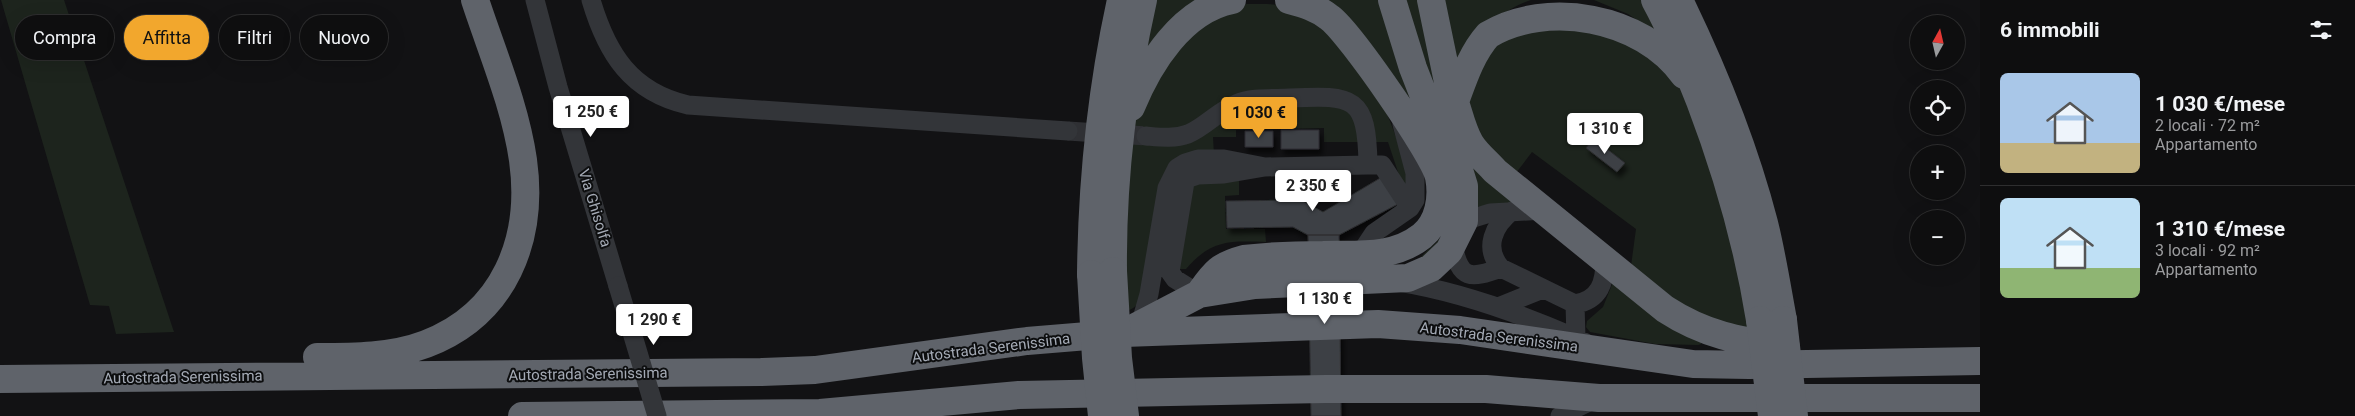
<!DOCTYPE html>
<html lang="it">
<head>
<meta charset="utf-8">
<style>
	body { margin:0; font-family:Roboto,sans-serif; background:#1c1c1d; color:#f1f3f6; height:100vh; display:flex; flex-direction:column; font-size:19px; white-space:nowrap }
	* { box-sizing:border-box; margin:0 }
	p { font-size:16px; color:#9b9c9e }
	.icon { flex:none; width:28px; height:28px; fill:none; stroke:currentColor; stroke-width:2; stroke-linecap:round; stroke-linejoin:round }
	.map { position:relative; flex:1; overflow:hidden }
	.details { display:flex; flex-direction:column; background:#0e0e0f; width:375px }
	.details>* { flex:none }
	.banner { position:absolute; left:15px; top:15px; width:475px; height:45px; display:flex; gap:10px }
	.needle { width:32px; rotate:8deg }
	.controls { position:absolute; left:1910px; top:15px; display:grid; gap:10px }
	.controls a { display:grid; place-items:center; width:55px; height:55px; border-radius:50%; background:#0e0e0f; box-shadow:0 5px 20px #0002,0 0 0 1px #2e2e2f; font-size:25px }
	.price { position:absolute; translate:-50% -42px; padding:0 11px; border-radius:5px; background:#fff; color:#222; font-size:16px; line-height:32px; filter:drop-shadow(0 1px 2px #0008) }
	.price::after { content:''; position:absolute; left:50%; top:30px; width:15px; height:11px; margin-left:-8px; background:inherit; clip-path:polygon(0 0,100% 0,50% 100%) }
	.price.selected { background:#f2a72d; color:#111 }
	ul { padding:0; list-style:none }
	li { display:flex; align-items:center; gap:15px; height:125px; padding:0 20px }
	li+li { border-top:1px solid #2e2e2f }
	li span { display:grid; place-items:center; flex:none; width:140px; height:100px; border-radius:8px; color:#555 }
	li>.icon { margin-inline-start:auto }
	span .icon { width:60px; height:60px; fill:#fffc; stroke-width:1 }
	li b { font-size:21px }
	h2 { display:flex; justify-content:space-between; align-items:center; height:60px; padding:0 20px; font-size:21px }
	.pill { padding:0 18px; border-radius:22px; background:#0e0e0f; box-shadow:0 5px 20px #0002,0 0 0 1px #2e2e2f; font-size:18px; line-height:45px }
	.pill.selected { background:#f2a72d; color:#111 }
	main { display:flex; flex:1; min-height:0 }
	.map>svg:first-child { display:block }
	.green { fill:#1d241d }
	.building { fill:#3e4044; stroke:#2c2d30; filter:url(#shadow) }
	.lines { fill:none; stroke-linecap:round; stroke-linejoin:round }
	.minor-tunnel { stroke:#2f3034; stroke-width:19; stroke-dasharray:19 9; stroke-linecap:butt }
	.minor { stroke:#333539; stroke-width:19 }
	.highway { stroke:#5f636a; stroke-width:28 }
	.minor-bridge { stroke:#333539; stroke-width:19 }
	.highway-bridge { stroke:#5f636a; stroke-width:28 }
	.labels { text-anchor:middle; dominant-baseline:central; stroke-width:4; stroke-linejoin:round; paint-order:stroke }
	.street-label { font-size:15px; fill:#a4aab5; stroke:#0d0e0f }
</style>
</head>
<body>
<main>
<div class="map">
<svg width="1980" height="416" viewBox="0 0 1980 416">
	<defs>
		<filter id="shadow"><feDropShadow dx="3" dy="5.5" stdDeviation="2.5" flood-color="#0009"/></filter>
	</defs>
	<rect width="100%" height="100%" fill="#121214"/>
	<path class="green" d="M 1,0 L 64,0 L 174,332 L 116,334 L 109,306 L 90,305 Z
		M 1151,0 L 1209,0 L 1144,66 Z
		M 1314,0 L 1387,0 C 1394,24 1399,50 1409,74 C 1414,89 1420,105 1428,120 C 1446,157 1478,207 1443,244 C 1437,251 1431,257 1422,259 L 1421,257 C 1428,249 1437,243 1443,234 C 1459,210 1453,185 1442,160 L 1360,41 L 1333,11 Z
		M 1401,0 L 1424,0 L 1433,43 L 1512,201 L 1512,205 L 1473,207 Z
		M 1438,0 L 1531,0 C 1498,10 1482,35 1462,60 L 1453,62 Z
		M 1594,0 L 1648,0 L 1670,42 L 1628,14 Z
		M 1247,4 C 1262,4 1278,3 1292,8 C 1359,29 1395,119 1408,181 L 1405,184 L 1396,177 L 1399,175 L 1388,142 L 1373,142 C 1366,112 1362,97 1329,93 L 1247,97 L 1217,109 L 1184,131 L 1171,134 L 1145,132 L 1144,140 C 1164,142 1183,142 1201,132 C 1214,124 1224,112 1239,107 C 1266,98 1300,101 1328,100 C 1356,102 1361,116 1364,142 L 1324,142 L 1324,128 L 1236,130 L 1236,137 L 1213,137 L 1214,155 C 1200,155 1184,154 1174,164 C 1157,181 1149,268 1144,294 C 1139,303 1135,310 1124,311 L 1122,309 C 1120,262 1117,213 1123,167 C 1130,118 1160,47 1204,20 C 1218,12 1232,8 1247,4 Z
		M 1596,16 L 1678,81 L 1707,134 L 1754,330 L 1740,329 L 1688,311 L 1631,266 L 1636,229 L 1532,152 L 1516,173 C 1492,156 1470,133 1469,101 C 1469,90 1490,49 1495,37 Z
		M 1239,179 L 1239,195 L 1225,196 L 1226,229 L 1265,229 L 1266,242 C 1230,241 1212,239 1186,269 L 1178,269 L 1190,184 Z
		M 1613,282 L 1701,341 L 1701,344 L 1698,345 L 1655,344 L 1590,332 L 1586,327 L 1587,321 L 1603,307 Z"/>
	<path class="building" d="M 1281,130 L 1319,130 L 1319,149 L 1281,149 Z
		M 1245,131 L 1273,131 L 1273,147 L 1245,147 Z
		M 1593,138 L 1625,163 L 1617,172 L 1586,148 Z
		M 1382,177 L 1398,204 L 1339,235 L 1308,235 L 1293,227 L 1227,228 L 1226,201 L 1301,200 L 1323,212 Z
		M 1308,235 L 1339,235 L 1341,416 L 1311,416 Z"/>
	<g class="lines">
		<path class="minor-tunnel" d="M 1068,131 L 1146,136"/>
		<path class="minor" d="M 535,0 L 558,87 L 618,286
			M 591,0 C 607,54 631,92 688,105 L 1068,131
			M 1146,136 C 1159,137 1174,139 1188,134 C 1205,127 1218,111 1236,104 C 1252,97 1273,99 1290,98 C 1354,95 1367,96 1368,165 L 1265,167
			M 1368,165 L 1382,165 L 1410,208
			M 1464,221 L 1490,213 L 1544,210
			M 1453,245 C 1460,280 1470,279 1501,268 L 1575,304 C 1600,300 1605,282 1605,260
			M 1360,254 L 1374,233 L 1410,208 L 1415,200 L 1415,173 L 1402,124
			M 1501,268 C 1483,248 1494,225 1512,211
			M 1399,282 C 1461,292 1519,313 1576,338
			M 1575,304 L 1576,338 L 1586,343
			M 1498,307 L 1543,289
			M 1141,322 L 1149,294 L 1167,188 L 1177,168 L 1185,163 L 1198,159 L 1224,159 L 1265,167 L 1224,174 L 1198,175 L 1189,178 L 1185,182 L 1170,272 L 1175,279 L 1199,294
			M 1560,416 L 1595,399"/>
		<path class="highway" d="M 1431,0 L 1449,87 C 1458,105 1460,126 1470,143 C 1476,153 1487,162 1495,171 L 1665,309 C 1705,335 1739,341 1786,347
			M 1655,0 C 1673,33 1686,66 1700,101 C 1727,172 1748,245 1760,320
			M 1679,0 C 1714,72 1744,146 1764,223 C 1772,255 1777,288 1783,320
			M 1456,99 C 1464,77 1472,53 1488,35 C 1546,0 1642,16 1684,75
			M 1131,107 C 1149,63 1182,10 1232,0
			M 1113,271 C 1112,179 1123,89 1143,0
			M 1091,274 C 1092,181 1101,91 1121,0
			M 1199,294 C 1214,273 1218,266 1244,259 C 1270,256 1297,255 1323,255 C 1357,254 1393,259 1422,236 C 1439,222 1443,198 1439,177 C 1434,154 1350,33 1330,18 C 1318,8 1304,4 1289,0
			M 1130,330 L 1199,294 L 1255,285 L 1408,278 L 1431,268 L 1449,251 L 1464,221 L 1464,186 L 1460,173 L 1427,104 L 1413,68 L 1392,0
			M 317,357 C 353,357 392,357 426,344 C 505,314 534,239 523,160 C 515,105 492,52 475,0
			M 0,379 L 761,372 L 815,370 L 1027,341 L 1124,333 L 1378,324 L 1460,330 L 1693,364 L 1749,365 L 1980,361
			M 522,416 L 820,413 L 1019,395 L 1326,389 L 1486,389 L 1599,398 L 1980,398"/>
		<path class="minor-bridge" d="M 618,286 L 657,416"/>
		<path class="highway-bridge" d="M 1113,271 L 1118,358 L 1125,416
			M 1091,274 L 1096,358 L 1102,416
			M 1760,320 L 1772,416
			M 1783,320 L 1794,416"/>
	</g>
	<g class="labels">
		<g class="street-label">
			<text transform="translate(595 208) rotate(73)">Via Ghisolfa</text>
			<text transform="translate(1499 337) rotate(7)">Autostrada Serenissima</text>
			<text transform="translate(991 348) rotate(-7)">Autostrada Serenissima</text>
			<text transform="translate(588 374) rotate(-1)">Autostrada Serenissima</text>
			<text transform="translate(183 377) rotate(-1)">Autostrada Serenissima</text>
		</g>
	</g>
</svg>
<div class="controls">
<a><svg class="needle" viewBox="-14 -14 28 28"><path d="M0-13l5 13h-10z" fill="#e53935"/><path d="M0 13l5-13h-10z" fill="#9b9c9e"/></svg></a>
<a><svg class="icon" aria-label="locate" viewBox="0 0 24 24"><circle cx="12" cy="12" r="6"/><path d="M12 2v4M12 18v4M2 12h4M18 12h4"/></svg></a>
<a>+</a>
<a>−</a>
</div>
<b class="price" style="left:591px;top:138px">1 250 €</b>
<b class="price selected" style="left:1259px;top:139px">1 030 €</b>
<b class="price" style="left:1605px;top:155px">1 310 €</b>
<b class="price" style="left:1313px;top:212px">2 350 €</b>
<b class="price" style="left:1325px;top:325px">1 130 €</b>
<b class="price" style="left:654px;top:346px">1 290 €</b>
<div class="banner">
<a class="pill">Compra</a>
<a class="pill selected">Affitta</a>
<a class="pill">Filtri</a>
<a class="pill">Nuovo</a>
</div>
</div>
<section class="details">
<h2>6 immobili<svg class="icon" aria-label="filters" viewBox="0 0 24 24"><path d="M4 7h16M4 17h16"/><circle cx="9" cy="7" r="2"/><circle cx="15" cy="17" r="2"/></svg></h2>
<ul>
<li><span style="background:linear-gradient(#a9c7e8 70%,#c2b280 0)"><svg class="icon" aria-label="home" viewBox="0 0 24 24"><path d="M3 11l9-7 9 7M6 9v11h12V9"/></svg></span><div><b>1 030 €/mese</b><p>2 locali · 72 m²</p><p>Appartamento</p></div></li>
<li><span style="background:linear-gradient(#bfe0f5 70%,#8fb573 0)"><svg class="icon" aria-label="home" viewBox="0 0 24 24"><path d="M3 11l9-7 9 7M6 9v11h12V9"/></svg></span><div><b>1 310 €/mese</b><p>3 locali · 92 m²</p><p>Appartamento</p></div></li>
</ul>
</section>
</main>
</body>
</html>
